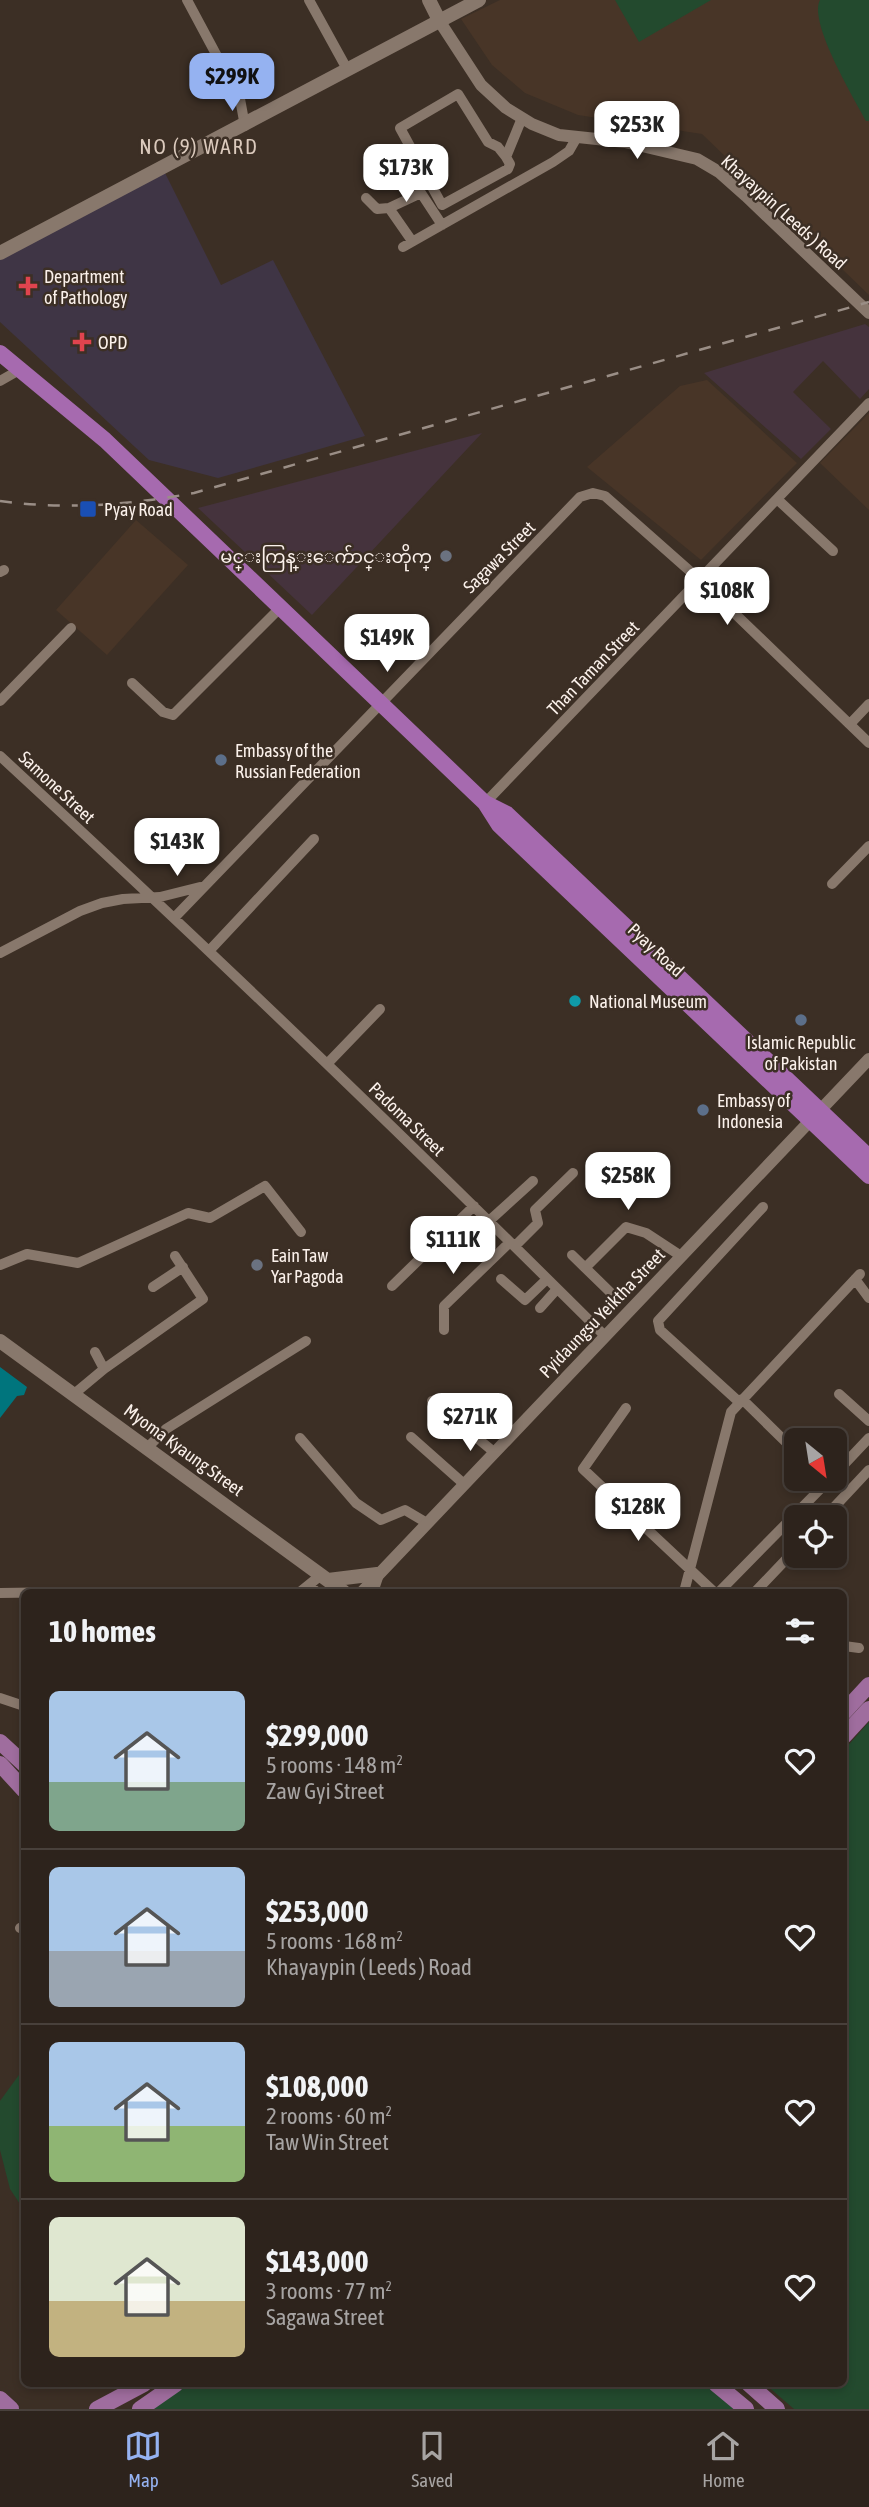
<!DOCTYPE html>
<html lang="en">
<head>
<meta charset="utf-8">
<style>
	body { margin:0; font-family:"Asap Condensed","Noto Sans Myanmar",sans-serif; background:#352b25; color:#f1f3f6; height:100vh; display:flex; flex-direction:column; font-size:26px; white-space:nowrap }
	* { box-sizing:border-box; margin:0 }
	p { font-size:23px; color:#a7a4a3 }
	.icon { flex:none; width:38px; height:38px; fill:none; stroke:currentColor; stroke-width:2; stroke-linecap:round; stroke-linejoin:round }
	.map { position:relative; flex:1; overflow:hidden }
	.panel { position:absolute; left:21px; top:1589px; width:826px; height:798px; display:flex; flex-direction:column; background:#2d231c; border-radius:10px; box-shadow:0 4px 10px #0003,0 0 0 2px #48403b }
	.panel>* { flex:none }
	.needle { width:46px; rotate:150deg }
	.controls { position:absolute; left:784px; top:1428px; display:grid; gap:14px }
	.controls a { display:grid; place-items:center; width:63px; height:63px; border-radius:10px; background:#2d231c; box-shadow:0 4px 10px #0003,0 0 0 2px #48403b; font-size:35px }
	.price { position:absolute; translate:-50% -60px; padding:0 16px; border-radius:14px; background:#fff; color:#222; font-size:23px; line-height:46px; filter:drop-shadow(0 2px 4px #0008) }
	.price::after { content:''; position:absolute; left:50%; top:42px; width:21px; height:16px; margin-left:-10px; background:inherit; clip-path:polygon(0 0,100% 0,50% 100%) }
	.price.on { background:#95b2f1; color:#111 }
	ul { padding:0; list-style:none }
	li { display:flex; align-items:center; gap:21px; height:175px; padding:0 28px }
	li+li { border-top:2px solid #48403b }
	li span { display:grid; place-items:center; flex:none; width:196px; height:140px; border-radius:10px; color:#555 }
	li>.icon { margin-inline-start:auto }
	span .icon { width:84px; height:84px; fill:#fffc; stroke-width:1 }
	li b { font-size:30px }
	h2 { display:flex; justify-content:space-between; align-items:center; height:84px; padding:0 28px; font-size:30px }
	.tab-bar { display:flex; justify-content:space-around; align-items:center; height:98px; border-top:2px solid #48403b; background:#2d231c; font-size:19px; color:#a7a4a3 }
	.tab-bar a { display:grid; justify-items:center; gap:4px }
	.tab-bar .on { color:#95b2f1 }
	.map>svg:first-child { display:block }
	.commercial { fill:#45333d }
	.built { fill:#483527 }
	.medical { fill:#3f3545 }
	.green { fill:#234a2e }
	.water { fill:#00757d }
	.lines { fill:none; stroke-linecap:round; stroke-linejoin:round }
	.minor { stroke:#88786c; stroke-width:10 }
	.tertiary { stroke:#88786c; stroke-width:12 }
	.secondary { stroke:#88786c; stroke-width:14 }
	.primary { stroke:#9f6d9e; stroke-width:16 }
	.trunk { stroke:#a66aaf; stroke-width:16 }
	.rail { stroke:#9a8e86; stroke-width:2.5; stroke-dasharray:12 12; stroke-linecap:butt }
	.health-dot { fill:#e0444e; stroke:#3c2f25; stroke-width:2.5 }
	.transit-dot { fill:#1a4fb4; stroke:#3c2f25; stroke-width:2.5 }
	.worship-dot { fill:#6b7280; stroke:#3c2f25; stroke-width:2.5 }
	.service-dot { fill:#5c6f8a; stroke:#3c2f25; stroke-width:2.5 }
	.culture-dot { fill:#0f9aa8; stroke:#3c2f25; stroke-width:2.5 }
	.labels { text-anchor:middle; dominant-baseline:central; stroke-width:5; stroke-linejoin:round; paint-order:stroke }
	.street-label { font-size:18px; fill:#fbf1eb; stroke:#3c2f25 }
	.poi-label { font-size:18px; fill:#fbf1eb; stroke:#3c2f25; text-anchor:start }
	.quarter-label { font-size:21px; letter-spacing:2px; fill:#dbcabd; stroke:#3c2f25 }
</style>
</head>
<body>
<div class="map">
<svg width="869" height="2409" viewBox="0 0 869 2409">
	<rect width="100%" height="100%" fill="#3c2f25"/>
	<path class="commercial" d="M 865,324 L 869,327 L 869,389 L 860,399 L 823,361 L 793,392 L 831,429 L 801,459 L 704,373 Z
		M 482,433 L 312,615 L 198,508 Z"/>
	<path class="built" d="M 500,0 L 869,0 L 869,295 L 702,134 L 578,115 L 525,93 L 492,65 L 461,19 Z
		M 707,380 L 797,463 L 701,560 L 587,467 L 680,386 Z
		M 869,413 L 869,510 L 820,463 Z
		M 136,520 L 188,565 L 107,655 L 56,610 Z"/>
	<path class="medical" d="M 165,173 L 221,285 L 273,260 L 365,436 L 218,478 L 149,460 L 0,322 L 0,259 Z"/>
	<path class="green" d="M 615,0 L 711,0 L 639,42 Z
		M 820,0 L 869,0 L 869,121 L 866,121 C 854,98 808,22 820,0 Z
		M 869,1722 L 869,2409 L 794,2409 L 765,2384 L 844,2384 L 844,1750 Z
		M 24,2068 L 24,2210 L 10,2189 L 0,2150 L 0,2101 Z
		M 189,2384 L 712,2384 L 740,2409 L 150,2409 Z"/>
	<path class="water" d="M 0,1367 L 27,1387 L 24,1395 L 17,1396 L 0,1418 Z"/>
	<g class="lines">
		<path class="minor" d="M 187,0 L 240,99 L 245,126
			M 309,0 L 347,69
			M 506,157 L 510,164 L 508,169 L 442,205 L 400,128 L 458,94 L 488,142 L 498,147 L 506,157 L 522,118
			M 366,198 L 377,209 L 389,208 L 412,241
			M 389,208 L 421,193 L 442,225
			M 403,247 L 553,162 L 569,151 L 577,137
			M 0,381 L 21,369
			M 777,499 L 833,551
			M 0,572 L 4,570
			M 132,683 L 163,712 L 173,715 L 279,609
			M 0,701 L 71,628
			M 850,724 L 869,704
			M 0,756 C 205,945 407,1139 605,1336
			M 485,803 L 869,403
			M 832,884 L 869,846
			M 175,917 L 580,497 L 593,493 L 605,496 L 700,580 L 869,743
			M 209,951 L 314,839
			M 0,953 L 80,911 L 102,903 L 123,899 L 160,897 L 200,887
			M 327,1064 L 380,1009
			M 489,1221 L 533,1181
			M 515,1246 L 538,1223 L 535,1210 L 573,1173
			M 572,1255 L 610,1292
			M 0,1265 L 27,1254 L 78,1263 L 188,1213 L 210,1218 L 265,1186 L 301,1232
			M 586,1267 L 626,1227 L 646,1233 L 681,1256
			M 501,1279 L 525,1300 L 547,1279
			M 855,1279 L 869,1298
			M 392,1286 L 474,1206
			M 153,1287 L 183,1267
			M 540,1308 L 557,1289
			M 444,1330 L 444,1306 L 510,1242
			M 95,1352 L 104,1369
			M 74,1394 L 104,1369 L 203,1299 L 175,1256
			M 839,1394 L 869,1421
			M 742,1399 L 796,1452
			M 432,1401 L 494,1452
			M 738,1401 L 660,1330 L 658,1321 L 763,1207
			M 626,1408 L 583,1469 L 714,1592
			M 411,1437 L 464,1484
			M 300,1438 L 356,1503 L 381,1520 L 405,1510 L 427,1523
			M 148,1447 L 166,1429 L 306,1341
			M 835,1474 L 869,1438
			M 825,1517 L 869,1470
			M 309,1586 L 317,1592
			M 300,1592 L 321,1575
			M 684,1592 L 731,1412 L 860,1274
			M 719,1592 L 830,1479
			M 755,1592 L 796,1549
			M 0,1593 L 67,1592
			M 844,1646 L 859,1648
			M 0,1698 L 24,1706
			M 20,1928 L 24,1926"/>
		<path class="tertiary" d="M 440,22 L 481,85 L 506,108 L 532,124 L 559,135 L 625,142 L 697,159 L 719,172 L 746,196 L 869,313
			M 362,1592 L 869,1059"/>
		<path class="secondary" d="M 429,0 L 440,22
			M 0,253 L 479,0
			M 0,1341 L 344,1592
			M 328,1580 L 377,1574
			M 371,1592 L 377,1574"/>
		<path class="primary" d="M 844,1712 L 869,1685
			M 844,1736 L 869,1709
			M 0,1742 L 24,1764
			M 0,1764 L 24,1790
			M 716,2384 L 746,2409
			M 749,2384 L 777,2409
			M 0,2399 L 11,2409
			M 97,2409 L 144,2384
			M 140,2409 L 176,2384"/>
		<path class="trunk" d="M 0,353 L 105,440 L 485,803 L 499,825 L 869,1176
			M 485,803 L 507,814 L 869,1157"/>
		<path class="rail" d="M 0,501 C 64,510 130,505 194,493 L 869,302"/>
	</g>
	<g class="health-dot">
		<path d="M24.5 275.5h7v7h7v7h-7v7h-7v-7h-7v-7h7z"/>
		<path d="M78.5 331.5h7v7h7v7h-7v7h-7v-7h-7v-7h7z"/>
	</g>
	<rect class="transit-dot" x="79" y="500" width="18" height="18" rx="3.5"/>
	<g class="worship-dot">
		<circle cx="446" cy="556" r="7"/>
		<circle cx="257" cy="1265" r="7"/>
	</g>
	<g class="service-dot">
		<circle cx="221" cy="760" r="7"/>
		<circle cx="801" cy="1020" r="7"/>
		<circle cx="703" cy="1110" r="7"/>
	</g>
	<circle class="culture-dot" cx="575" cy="1001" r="7"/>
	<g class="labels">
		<g class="street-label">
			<text transform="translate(784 212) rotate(42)">Khayaypin ( Leeds ) Road</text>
			<text transform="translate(499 557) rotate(-45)">Sagawa Street</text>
			<text transform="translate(593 668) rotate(-46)">Than Taman Street</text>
			<text transform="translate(57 787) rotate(43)">Samone Street</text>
			<text transform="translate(656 950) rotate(43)">Pyay Road</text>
			<text transform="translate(407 1119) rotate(44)">Padoma Street</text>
			<text transform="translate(602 1313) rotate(-46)">Pyidaungsu Yeiktha Street</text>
			<text transform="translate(184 1450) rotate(36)">Myoma Kyaung Street</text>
		</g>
		<g class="poi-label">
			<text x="44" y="276">Department<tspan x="44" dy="21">of Pathology</tspan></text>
			<text x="98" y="342">OPD</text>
			<text x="104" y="509">Pyay Road</text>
			<text x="432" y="556" text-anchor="end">မင္းကြန္းေက်ာင္းတိုက္</text>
			<text x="235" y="750">Embassy of the<tspan x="235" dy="21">Russian Federation</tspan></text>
			<text x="589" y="1001">National Museum</text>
			<text x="801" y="1042" text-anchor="middle">Islamic Republic<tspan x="801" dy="21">of Pakistan</tspan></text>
			<text x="717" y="1100">Embassy of<tspan x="717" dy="21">Indonesia</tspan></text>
			<text x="271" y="1255">Eain Taw<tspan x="271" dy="21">Yar Pagoda</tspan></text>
		</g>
		<g class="quarter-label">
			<text x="199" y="146">NO (9) WARD</text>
		</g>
	</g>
</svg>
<div class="controls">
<a><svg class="needle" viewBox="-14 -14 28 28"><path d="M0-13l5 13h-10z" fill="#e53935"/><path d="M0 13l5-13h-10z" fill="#a7a4a3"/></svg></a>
<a><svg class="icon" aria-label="locate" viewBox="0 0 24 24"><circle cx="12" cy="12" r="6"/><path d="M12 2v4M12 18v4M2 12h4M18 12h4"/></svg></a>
</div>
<b class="price on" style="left:232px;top:113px">$299K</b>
<b class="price" style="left:637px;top:161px">$253K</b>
<b class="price" style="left:406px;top:204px">$173K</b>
<b class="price" style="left:727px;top:627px">$108K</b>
<b class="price" style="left:387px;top:674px">$149K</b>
<b class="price" style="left:177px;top:878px">$143K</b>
<b class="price" style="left:628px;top:1212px">$258K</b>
<b class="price" style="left:453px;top:1276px">$111K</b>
<b class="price" style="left:470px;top:1453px">$271K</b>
<b class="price" style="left:638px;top:1543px">$128K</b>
<section class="panel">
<h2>10 homes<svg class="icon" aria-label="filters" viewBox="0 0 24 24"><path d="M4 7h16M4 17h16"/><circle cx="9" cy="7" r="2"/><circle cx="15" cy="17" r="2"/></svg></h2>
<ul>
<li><span style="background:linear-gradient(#a9c7e8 65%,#7fa58c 0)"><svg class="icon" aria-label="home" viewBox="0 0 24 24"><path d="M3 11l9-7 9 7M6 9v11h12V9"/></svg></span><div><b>$299,000</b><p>5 rooms · 148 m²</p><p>Zaw Gyi Street</p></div><svg class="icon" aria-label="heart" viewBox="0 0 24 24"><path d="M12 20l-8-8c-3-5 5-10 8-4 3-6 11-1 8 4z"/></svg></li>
<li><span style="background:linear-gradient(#a9c7e8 60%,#9aa5b1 0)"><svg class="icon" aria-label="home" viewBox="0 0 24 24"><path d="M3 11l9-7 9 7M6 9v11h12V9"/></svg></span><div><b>$253,000</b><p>5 rooms · 168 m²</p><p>Khayaypin ( Leeds ) Road</p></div><svg class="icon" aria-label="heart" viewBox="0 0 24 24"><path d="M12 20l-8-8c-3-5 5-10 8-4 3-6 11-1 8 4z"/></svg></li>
<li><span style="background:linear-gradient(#a9c7e8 60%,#8fb573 0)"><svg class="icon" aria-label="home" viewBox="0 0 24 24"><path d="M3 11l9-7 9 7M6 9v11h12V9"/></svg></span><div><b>$108,000</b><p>2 rooms · 60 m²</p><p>Taw Win Street</p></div><svg class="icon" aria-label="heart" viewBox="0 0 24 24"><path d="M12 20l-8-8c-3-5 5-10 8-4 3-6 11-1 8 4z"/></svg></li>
<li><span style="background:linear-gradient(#dfe7d0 60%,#c2b280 0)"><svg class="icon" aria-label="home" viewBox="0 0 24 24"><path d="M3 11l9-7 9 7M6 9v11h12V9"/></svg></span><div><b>$143,000</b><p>3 rooms · 77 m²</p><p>Sagawa Street</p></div><svg class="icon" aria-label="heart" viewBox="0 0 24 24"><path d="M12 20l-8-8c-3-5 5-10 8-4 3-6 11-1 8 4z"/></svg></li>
</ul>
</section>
</div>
<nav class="tab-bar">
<a class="on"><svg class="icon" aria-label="map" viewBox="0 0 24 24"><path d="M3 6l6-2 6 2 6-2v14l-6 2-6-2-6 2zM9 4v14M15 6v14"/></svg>Map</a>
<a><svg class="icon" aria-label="saved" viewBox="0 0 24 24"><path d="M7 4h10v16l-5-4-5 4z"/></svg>Saved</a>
<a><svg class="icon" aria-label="home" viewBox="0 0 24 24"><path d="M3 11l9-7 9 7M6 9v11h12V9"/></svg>Home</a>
</nav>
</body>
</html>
